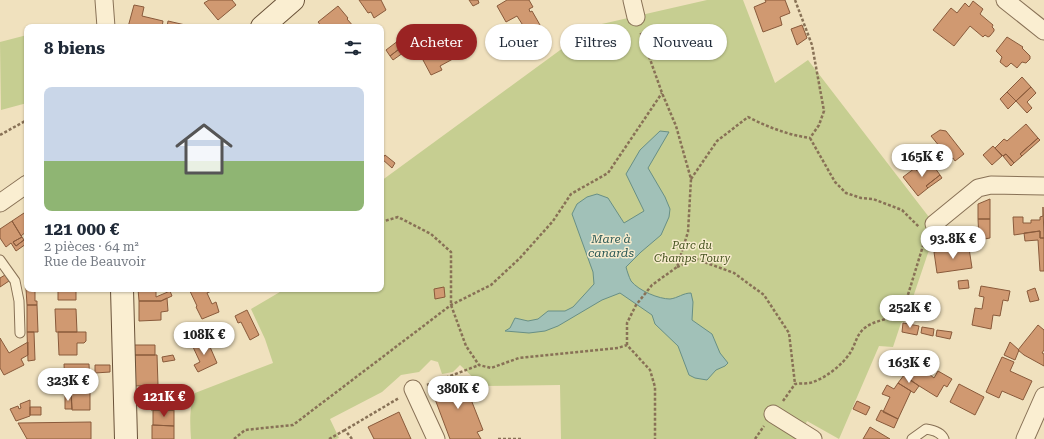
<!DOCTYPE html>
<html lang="fr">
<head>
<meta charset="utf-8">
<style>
	body { margin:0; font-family:"Roboto Serif",serif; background:#f2f2f3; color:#1f2937; height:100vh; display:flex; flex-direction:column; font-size:15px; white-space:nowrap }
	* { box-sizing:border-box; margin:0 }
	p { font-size:13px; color:#747a83 }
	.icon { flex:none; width:22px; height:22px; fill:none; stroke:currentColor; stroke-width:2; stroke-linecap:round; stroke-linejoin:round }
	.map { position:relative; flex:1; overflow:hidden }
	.details { position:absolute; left:24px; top:24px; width:360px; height:268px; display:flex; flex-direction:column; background:#fff; border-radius:8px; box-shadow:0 1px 3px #0004 }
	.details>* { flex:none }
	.guide { position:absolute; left:396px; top:24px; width:380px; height:36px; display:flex; gap:8px }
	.price { position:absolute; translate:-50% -34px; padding:0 9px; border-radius:14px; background:#fff; color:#222; font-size:13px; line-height:26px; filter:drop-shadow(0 1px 2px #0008) }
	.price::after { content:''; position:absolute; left:50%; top:24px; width:12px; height:9px; margin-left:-6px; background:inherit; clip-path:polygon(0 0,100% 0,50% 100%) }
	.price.active { background:#9a2323; color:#fff }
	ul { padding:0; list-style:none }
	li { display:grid; align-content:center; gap:8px; height:212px; padding:0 20px }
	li+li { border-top:1px solid #e0e1e3 }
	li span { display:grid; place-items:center; height:124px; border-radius:8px; color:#555 }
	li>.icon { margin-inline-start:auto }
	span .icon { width:72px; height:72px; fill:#fffc; stroke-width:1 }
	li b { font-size:17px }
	h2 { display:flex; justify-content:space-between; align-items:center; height:48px; padding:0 20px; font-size:17px }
	.tag { padding:0 14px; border-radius:18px; background:#fff; box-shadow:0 1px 3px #0004; font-size:14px; line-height:36px }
	.tag.active { background:#9a2323; color:#fff }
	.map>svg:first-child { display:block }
	.green { fill:#c6ce91 }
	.water { fill:#a1c1b8; stroke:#688f85 }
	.building { fill:#d09971; stroke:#895a3b }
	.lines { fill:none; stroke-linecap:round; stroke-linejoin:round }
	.lane-casing { stroke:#887156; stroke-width:11 }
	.street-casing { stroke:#887156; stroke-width:19 }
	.secondary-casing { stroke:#6a5239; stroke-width:24 }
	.path { stroke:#887156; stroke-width:2.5; stroke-dasharray:3 2; stroke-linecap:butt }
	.lane { stroke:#faeed1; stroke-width:9 }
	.street { stroke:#faeed1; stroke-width:17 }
	.secondary { stroke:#faeed1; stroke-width:22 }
	.labels { text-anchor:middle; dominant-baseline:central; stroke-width:3; stroke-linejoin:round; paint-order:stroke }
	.park-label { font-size:11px; font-style:italic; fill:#475421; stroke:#f7ebcd }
	.water-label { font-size:12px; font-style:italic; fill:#2a5855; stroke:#f7ebcd }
</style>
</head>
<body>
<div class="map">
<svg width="1044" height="439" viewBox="0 0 1044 439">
	<rect width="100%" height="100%" fill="#f0e1be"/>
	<path class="green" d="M 707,0 L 743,0 L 775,83 L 808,60 L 942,234 L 929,250 L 905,321 L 901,323 L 893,347 L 879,346 L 839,439 L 807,421 L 799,439 L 561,439 L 560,385 L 482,386 L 460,365 L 453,372 L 442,374 L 438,362 L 431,360 L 419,372 L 401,375 L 382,392 L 330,419 L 339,438 L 336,439 L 191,439 C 190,424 189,407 195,393 L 273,363 L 265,339 L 251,309 L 285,289 L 381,289 L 381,181 L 593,26 Z
		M 27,35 L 27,103 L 1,110 L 0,42 Z"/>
	<path class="water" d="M 660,131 L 669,132 L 648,168 L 665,197 L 670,209 L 669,217 L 661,235 L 641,252 L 626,267 C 627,271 629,277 631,281 C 639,291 659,299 670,299 C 678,298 683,293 691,293 L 693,302 L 692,320 L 712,334 L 720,353 L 728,363 L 725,366 L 716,370 L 707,380 L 695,378 L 689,375 L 678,346 L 655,324 L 652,315 L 620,293 L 602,300 L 558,326 L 545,331 L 529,333 L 505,331 L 510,328 L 515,318 L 528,321 L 538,319 L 548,311 L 565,311 L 573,307 L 594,284 L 593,272 L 572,214 L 577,204 L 587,197 L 597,194 L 608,198 L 624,223 L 644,211 L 626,174 L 640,150 Z"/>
	<path class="building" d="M 209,0 L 232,0 L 236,5 L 218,20 L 204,3 Z
		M 359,0 L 381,0 L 386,10 L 374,18 L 371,12 L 368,13 Z
		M 469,0 L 478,0 L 479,3 L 473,6 Z
		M 507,0 L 529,0 L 533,7 L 529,9 L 530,12 L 532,11 L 544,32 L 529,40 L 532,46 L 522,52 L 512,34 L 524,27 L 517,16 L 506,22 L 497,6 Z
		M 765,0 L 785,0 L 790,13 L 780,17 L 782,25 L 763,32 L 754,7 L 766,2 Z
		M 973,1 L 983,9 L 980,14 L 993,25 L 992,27 L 994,29 L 994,31 L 990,36 L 988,37 L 985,35 L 983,37 L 970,26 L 954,46 L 933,30 L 951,8 L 957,13 L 965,3 L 969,7 Z
		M 134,5 L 144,7 L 142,16 L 163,21 L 162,27 L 128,27 Z
		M 338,6 L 348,18 L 347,19 L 354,27 L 322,27 L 318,22 Z
		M 168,21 L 194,27 L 167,27 Z
		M 802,25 L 807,38 L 797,45 L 791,29 Z
		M 579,29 L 582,33 L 574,39 L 571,34 Z
		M 544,32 L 547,38 L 532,46 L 529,40 Z
		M 407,34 L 411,40 L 390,56 L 386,50 Z
		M 571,34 L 574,39 L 565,45 L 563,41 Z
		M 452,35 L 462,54 L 440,66 L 442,70 L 431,75 L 423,60 L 433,55 L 429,47 Z
		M 1007,37 L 1023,47 L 1022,48 L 1030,56 L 1030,59 L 1026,63 L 1022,62 L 1017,68 L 1011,63 L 1008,66 L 1006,67 L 1000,62 L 1002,57 L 996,51 Z
		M 411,40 L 413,44 L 409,47 L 410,48 L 393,60 L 390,56 Z
		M 1022,77 L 1031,87 L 1016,101 L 1007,92 Z
		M 1031,87 L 1036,93 L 1027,102 L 1032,108 L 1027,113 L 1016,101 Z
		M 1007,92 L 1016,101 L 1008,109 L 1000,99 Z
		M 1026,124 L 1038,138 L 1020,154 L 1022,156 L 1014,163 L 1006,154 L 1003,156 L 995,148 L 1004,139 L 1007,141 Z
		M 940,130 L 946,131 L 964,154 L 955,161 L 953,158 L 942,167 L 931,153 L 940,147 L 931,136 Z
		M 1038,138 L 1040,140 L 1022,156 L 1020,154 Z
		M 993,146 L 1002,156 L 992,165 L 983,155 Z
		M 1006,154 L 1014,163 L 1011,166 L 1003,156 Z
		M 385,155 L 395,163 L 392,168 L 382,159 Z
		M 927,159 L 930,161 L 917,171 L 915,168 Z
		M 930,161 L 940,175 L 926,186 L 928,188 L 918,196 L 903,177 L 915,168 L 917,171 Z
		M 940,175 L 942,178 L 928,188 L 926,186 Z
		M 990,199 L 990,219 L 978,219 L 978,204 Z
		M 1043,207 L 1044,238 L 1040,238 L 1040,231 L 1014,235 L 1013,217 L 1023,217 L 1023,223 L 1031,223 L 1031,220 L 1040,220 L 1040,217 L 1043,216 Z
		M 27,211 L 27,231 L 21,236 L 12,221 Z
		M 978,219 L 990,219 L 990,238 L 979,240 Z
		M 12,221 L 22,237 L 13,242 L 16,246 L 24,240 L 26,244 L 16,251 L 11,243 L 6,247 L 0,238 L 0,229 Z
		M 1040,231 L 1040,238 L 1044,238 L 1044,271 L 1040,271 L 1038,240 L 1025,241 L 1024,233 Z
		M 22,237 L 24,240 L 16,246 L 13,242 Z
		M 962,248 L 962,249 L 969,248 L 972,268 L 937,273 L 934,252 Z
		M 27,271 L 27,289 L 35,289 L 35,301 L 37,301 L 37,305 L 27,305 L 25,272 Z
		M 5,275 L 9,281 L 0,287 L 0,278 Z
		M 968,280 L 969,288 L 959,289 L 958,281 Z
		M 981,286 L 1010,291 L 1008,301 L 1003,300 L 1000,316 L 993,315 L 991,329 L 972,325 L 975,308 L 982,309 L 984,297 L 979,296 Z
		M 444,287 L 445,297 L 435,299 L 434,289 Z
		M 1035,288 L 1039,300 L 1030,302 L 1027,291 Z
		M 58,289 L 76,289 L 76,300 L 58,300 Z
		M 138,289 L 156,289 L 156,297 L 170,291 L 172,296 L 161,301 L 139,301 Z
		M 189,289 L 216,289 L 207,293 L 212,304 L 216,302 L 219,312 L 202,319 L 196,307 L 197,306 Z
		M 167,298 L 168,311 L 161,312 L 161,320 L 139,321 L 139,301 L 161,301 Z
		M 27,305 L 37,305 L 38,332 L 27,332 Z
		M 55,309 L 76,309 L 77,332 L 56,332 Z
		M 247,310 L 259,335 L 250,340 L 241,322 L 238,323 L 235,316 Z
		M 201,323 L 204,329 L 184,338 L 179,329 L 189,324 L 190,327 Z
		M 903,323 L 919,326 L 917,335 L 902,332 Z
		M 1038,325 L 1044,330 L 1044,350 L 1042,353 L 1044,354 L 1044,366 L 1024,355 L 1018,350 Z
		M 922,327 L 934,329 L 933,336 L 921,333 Z
		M 937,330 L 952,332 L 950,339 L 936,336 Z
		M 27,332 L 34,332 L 35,360 L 28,361 Z
		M 58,332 L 86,332 L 86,341 L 84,343 L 77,343 L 77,355 L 59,355 Z
		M 0,338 L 9,353 L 28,342 L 28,355 L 21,359 L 24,365 L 4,375 L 0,368 Z
		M 207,340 L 217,363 L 198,372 L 194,365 L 200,362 L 193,347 Z
		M 1010,342 L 1019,350 L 1015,360 L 1004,355 Z
		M 134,345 L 155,345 L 155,355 L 134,355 Z
		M 134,355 L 157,355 L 158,385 L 135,386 Z
		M 173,355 L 175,360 L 163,362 L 162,357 Z
		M 1002,357 L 1014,362 L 1010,371 L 1032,381 L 1023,400 L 1002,391 L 999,398 L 986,392 Z
		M 64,364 L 89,364 L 90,386 L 65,387 Z
		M 95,365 L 110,365 L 110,372 L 95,373 Z
		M 919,366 L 934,378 L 938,371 L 952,379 L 947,387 L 944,385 L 937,397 L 908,379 L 914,369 L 916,370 Z
		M 904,375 L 919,386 L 914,393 L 898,383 Z
		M 457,377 L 458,380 L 461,378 L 465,387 L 467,387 L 472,396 L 470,397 L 483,430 L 477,432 L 481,439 L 450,439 L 435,399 L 437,398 L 433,388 Z
		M 898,383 L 911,391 L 898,419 L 883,412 L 890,397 L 882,394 L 887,385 L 894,389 Z
		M 959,384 L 984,397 L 975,415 L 950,402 Z
		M 90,386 L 90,410 L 72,410 L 71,387 Z
		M 65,394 L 71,394 L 72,409 L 65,409 Z
		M 172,394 L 173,410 L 151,410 L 151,395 Z
		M 30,400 L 30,416 L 16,421 L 10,409 L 18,406 L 19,409 L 21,408 L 20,404 Z
		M 857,401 L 870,407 L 866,415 L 853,409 Z
		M 30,407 L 41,407 L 41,415 L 30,415 Z
		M 153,410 L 174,410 L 174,426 L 153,425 Z
		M 881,410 L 898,419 L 894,428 L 876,420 Z
		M 399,412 L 411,439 L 374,439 L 368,427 Z
		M 91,422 L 91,439 L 27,439 L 18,423 Z
		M 152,425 L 174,426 L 174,439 L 152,439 Z
		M 870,427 L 890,439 L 863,439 Z"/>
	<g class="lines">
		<defs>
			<path id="lane" d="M 0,260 L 15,281 L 19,301 L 20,333
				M 912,439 L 926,429 C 933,430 941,432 944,439"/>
			<path id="street" d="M 104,0 L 106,27
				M 632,0 L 636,17
				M 1005,0 L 1044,31
				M 0,203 L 27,184
				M 934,224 L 978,188 L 991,185 L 1044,186
				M 413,389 L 436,439
				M 773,414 L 813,439
				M 1025,439 L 1044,396"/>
			<path id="secondary" d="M 262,27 L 293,0
				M 122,289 L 126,439"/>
		</defs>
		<use href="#lane" class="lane-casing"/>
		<use href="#street" class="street-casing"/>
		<use href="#secondary" class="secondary-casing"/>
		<path class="path" d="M 795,0 L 812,45 L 824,111 L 819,125 L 810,138
			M 0,135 L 27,120
			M 810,138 L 835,182 L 846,193 L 861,198 L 873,199 L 902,210 L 919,227
			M 691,179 L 717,141 L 748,117 C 768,127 788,135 810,138
			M 381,222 L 398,217 L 431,234 L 451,252 L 451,305 L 466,346 L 479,365 L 491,368 L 519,358 L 618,348 L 627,345 L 650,370 L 655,387 L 655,439
			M 677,267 L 696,259 L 734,273 L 764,295 L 789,333 L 795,384
			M 627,345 L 627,323 L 636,305 L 652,285 L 677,267 L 688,232 L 691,179 L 676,126 L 662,93 L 640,31
			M 427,385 L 479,365
			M 783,401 L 795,384 C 801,383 808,384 813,382 C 827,377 842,365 850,353 C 856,344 856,334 866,327 C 877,319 892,320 903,311 L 926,236
			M 234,439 L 245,430 L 293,425 L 451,305 L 491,285 L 520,258 L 553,221 L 571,194 L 608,173 L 662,93
			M 329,439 L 345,430
			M 352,439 L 345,430 L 399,398
			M 498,439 L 523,439
			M 755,439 L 764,426"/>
		<use href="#lane" class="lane"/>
		<use href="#street" class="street"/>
		<use href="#secondary" class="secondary"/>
	</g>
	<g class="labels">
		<g class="park-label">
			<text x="692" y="245">Parc du<tspan x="692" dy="13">Champs Toury</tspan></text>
		</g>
		<g class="water-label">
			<text x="611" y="239">Mare à<tspan x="611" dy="14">canards</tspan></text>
		</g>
	</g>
</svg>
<b class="price" style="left:922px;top:178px">165K €</b>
<b class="price" style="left:953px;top:260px">93.8K €</b>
<b class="price" style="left:910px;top:329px">252K €</b>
<b class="price" style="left:204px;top:356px">108K €</b>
<b class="price" style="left:909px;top:384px">163K €</b>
<b class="price" style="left:68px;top:402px">323K €</b>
<b class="price" style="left:458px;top:410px">380K €</b>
<b class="price active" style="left:164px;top:418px">121K €</b>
<div class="guide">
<a class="tag active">Acheter</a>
<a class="tag">Louer</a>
<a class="tag">Filtres</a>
<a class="tag">Nouveau</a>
</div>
<section class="details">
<h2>8 biens<svg class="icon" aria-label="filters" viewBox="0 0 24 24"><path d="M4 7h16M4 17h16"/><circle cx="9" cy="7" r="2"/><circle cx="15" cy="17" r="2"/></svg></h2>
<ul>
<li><span style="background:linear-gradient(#c9d6e8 60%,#8fb573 0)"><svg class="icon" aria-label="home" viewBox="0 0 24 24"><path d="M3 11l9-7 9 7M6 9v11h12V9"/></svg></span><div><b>121 000 €</b><p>2 pièces · 64 m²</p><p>Rue de Beauvoir</p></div></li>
</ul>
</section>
</div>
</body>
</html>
